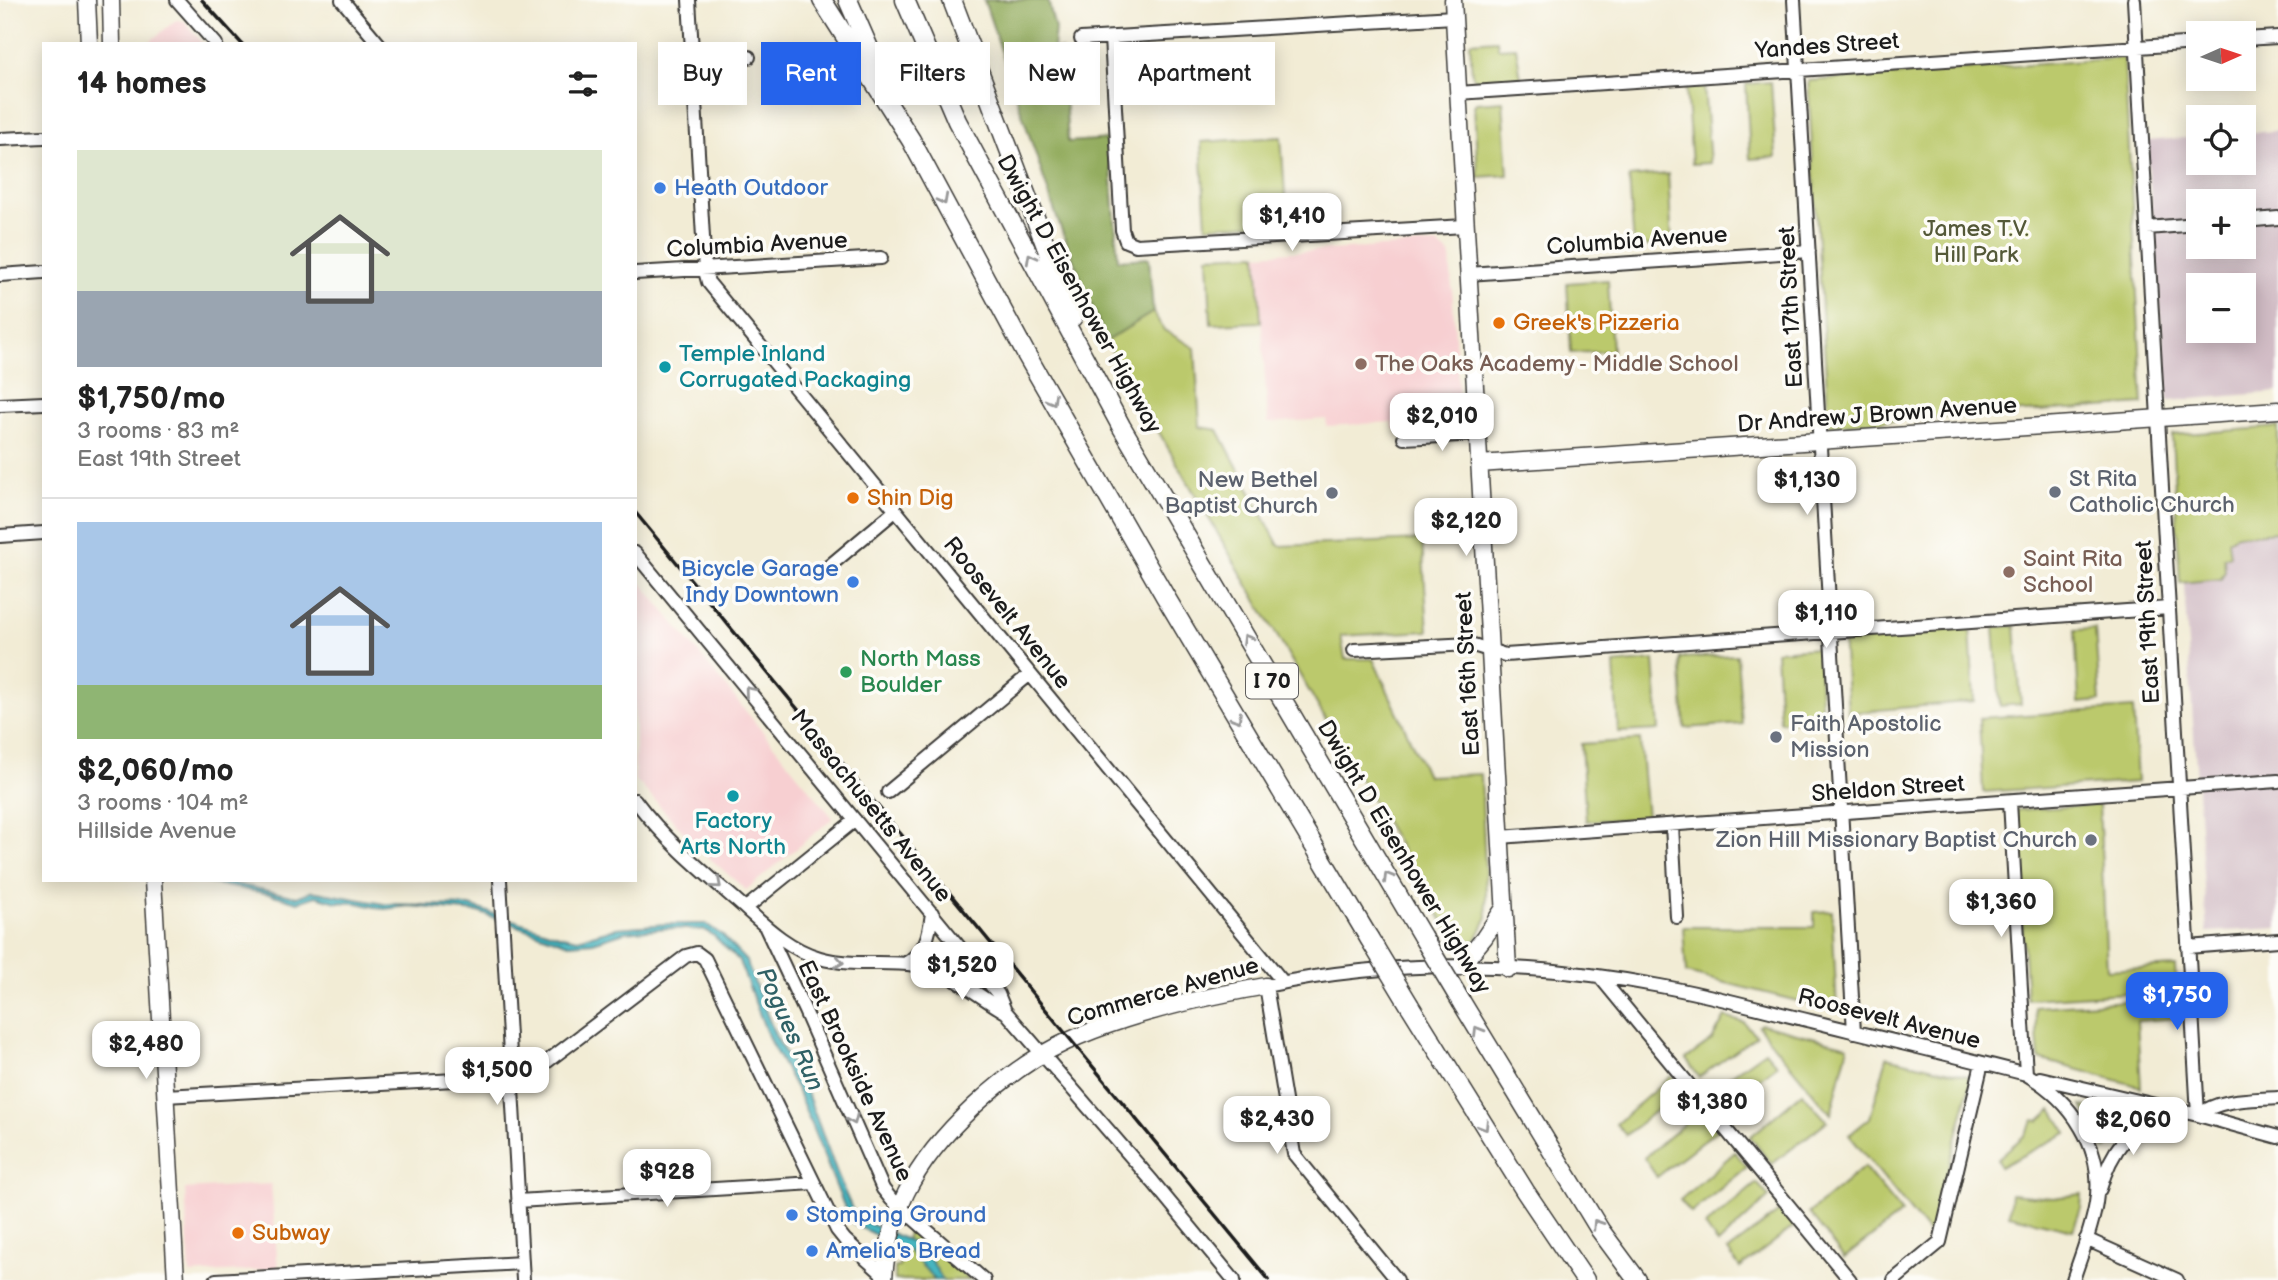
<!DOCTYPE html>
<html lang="en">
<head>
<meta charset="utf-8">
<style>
	body { margin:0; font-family:"Balsamiq Sans",sans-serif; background:#f2f2f2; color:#222; height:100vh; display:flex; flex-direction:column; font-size:26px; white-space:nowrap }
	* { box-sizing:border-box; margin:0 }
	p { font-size:23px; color:#767676 }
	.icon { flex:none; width:38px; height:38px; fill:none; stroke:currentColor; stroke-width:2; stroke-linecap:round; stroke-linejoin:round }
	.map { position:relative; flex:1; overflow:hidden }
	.side { position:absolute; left:42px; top:42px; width:595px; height:840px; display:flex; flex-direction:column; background:#fff; border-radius:0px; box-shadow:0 4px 18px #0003 }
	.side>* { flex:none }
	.banner { position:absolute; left:658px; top:42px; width:665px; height:63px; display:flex; gap:14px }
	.needle { width:46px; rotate:87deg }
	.fabs { position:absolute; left:2186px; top:21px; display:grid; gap:14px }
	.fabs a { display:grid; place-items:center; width:70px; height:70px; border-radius:0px; background:#fff; box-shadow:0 4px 18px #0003; font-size:35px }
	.price { position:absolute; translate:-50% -60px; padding:0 16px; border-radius:14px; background:#fff; color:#222; font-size:23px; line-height:46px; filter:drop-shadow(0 2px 4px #0008) }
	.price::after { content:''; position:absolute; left:50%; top:42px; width:21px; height:16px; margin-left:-10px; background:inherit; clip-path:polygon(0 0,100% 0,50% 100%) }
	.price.current { background:#2563eb; color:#fff }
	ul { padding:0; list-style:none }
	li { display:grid; align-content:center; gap:14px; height:371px; padding:0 35px }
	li+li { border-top:2px solid #e0e0e0 }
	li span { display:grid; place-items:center; height:217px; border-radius:0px; color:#555 }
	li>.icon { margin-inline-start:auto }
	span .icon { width:126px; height:126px; fill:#fffc; stroke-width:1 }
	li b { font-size:30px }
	h2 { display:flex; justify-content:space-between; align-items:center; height:84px; padding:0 35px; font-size:30px }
	.pill { padding:0 24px; border-radius:0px; background:#fff; box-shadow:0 4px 18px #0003; font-size:24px; line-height:63px }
	.pill.current { background:#2563eb; color:#fff }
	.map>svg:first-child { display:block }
	.built { fill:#f7cfd1 }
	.industrial { fill:#d2bdc6; fill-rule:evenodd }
	.green { fill:#bbc96c; stroke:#6c7244; stroke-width:2 }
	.forest { fill:#94ad60; stroke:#58643e; stroke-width:2 }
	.water { fill:#46b5c0; stroke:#31686e; stroke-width:2 }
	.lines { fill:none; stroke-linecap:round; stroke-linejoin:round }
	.minor-casing { stroke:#3c3b38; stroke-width:16 }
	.major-casing { stroke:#3c3b38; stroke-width:19 }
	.highway-casing { stroke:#3c3b38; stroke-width:21 }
	.minor { stroke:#fff; stroke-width:12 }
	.major { stroke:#fff; stroke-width:16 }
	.highway { stroke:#fff; stroke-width:18 }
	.rail { stroke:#1c1c1c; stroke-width:3.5 }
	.highway-bridge-casing { stroke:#3c3b38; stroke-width:21; stroke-linecap:butt }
	.highway-bridge { stroke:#fff; stroke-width:18 }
	.oneway { stroke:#999 }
	.shop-dot { fill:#3f7fe0; stroke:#fdfcf7; stroke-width:2.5 }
	.food-dot { fill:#e8710a; stroke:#fdfcf7; stroke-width:2.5 }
	.education-dot { fill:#8d6e63; stroke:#fdfcf7; stroke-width:2.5 }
	.culture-dot { fill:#0f9aa8; stroke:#fdfcf7; stroke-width:2.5 }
	.worship-dot { fill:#6b7280; stroke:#fdfcf7; stroke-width:2.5 }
	.leisure-dot { fill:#2e9e5b; stroke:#fdfcf7; stroke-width:2.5 }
	.labels { text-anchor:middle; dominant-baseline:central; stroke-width:7; stroke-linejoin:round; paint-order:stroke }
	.shield { fill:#fdfcf7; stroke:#605f5e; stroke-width:2 }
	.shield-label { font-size:21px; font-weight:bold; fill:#1c1c1c }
	.street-label { font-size:23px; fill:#1c1c1c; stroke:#fdfcf7 }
	.shop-label { font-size:23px; fill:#366cbe; stroke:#fdfcf7; text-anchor:start }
	.park-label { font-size:23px; fill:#545938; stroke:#fdfcf7 }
	.food-label { font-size:23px; fill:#c56008; stroke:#fdfcf7; text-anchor:start }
	.culture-label { font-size:23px; fill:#0d838f; stroke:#fdfcf7; text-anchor:start }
	.education-label { font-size:23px; fill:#785e54; stroke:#fdfcf7; text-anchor:start }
	.worship-label { font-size:23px; fill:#5b616d; stroke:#fdfcf7; text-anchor:start }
	.leisure-label { font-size:23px; fill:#27864d; stroke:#fdfcf7; text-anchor:start }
	.water-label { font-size:24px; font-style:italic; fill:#2f6166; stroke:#fdfcf7 }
</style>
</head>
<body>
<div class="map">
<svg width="2278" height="1280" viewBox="0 0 2278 1280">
	<rect width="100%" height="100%" fill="#fdfcf7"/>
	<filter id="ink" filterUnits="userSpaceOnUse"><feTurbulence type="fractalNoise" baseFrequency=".0143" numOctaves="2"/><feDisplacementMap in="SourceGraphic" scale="14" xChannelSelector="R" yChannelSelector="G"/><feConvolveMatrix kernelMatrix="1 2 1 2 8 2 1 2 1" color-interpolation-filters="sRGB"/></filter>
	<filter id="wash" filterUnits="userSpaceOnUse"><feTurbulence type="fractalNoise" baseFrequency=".00686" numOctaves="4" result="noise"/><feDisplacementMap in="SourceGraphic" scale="28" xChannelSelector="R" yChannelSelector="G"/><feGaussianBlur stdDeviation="1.57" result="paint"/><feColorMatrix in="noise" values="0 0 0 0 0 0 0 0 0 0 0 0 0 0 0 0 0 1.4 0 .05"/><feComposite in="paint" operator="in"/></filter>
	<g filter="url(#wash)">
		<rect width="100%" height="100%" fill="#f2ecd5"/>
		<path class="built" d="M 176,20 L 184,21 L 203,44 L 147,44 Z
			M 1437,244 L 1450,255 L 1460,419 L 1458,423 L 1394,429 L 1392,422 L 1327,426 L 1326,419 L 1268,423 L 1257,254 Z
			M 635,575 L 833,818 L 746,890 L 699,849 L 635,779 Z
			M 271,1184 L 278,1269 L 190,1274 L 185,1189 Z"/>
		<path class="industrial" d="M 2278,131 L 2278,392 L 2168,401 L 2146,141 L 2198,137 L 2198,163 L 2244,163 L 2244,133 ZM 2198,201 L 2244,201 L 2244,247 L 2198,247 ZM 2198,285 L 2244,285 L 2244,331 L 2198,331 Z
			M 2278,428 L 2278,928 L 2207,932 L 2174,435 Z"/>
		<path class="green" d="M 1497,40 L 1498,48 L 1516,47 L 1521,78 L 1477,81 L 1472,76 L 1470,42 Z
			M 2124,58 L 2143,404 L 1829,425 L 1808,81 Z
			M 1771,82 L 1776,157 L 1750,159 L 1746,84 Z
			M 1704,86 L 1710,163 L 1692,164 L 1686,88 Z
			M 1503,101 L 1508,175 L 1478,177 L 1474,106 L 1476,103 Z
			M 1281,137 L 1287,223 L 1206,226 L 1201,142 Z
			M 1668,174 L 1672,244 L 1634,247 L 1629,177 Z
			M 1257,254 L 1261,322 L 1211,324 L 1208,256 Z
			M 1608,280 L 1612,351 L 1571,353 L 1567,283 Z
			M 1153,312 L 1164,330 L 1195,348 L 1200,427 L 1218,430 L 1279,546 L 1422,540 L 1428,631 L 1341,636 L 1345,659 L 1373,659 L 1427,776 L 1481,774 L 1487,917 L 1476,940 L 1459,949 L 1106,341 Z
			M 2278,427 L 2278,534 L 2277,532 L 2237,535 L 2228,540 L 2230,556 L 2224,557 L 2225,571 L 2221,579 L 2180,583 L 2172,435 Z
			M 2015,626 L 2021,704 L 2000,706 L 1994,627 Z
			M 1970,627 L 1974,701 L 1848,713 L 1843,636 Z
			M 2095,629 L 2100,701 L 2079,703 L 2075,630 Z
			M 1818,648 L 1822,719 L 1780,722 L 1776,651 Z
			M 1737,655 L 1742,724 L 1685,728 L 1680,658 Z
			M 1654,660 L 1659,730 L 1618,732 L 1614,664 Z
			M 2133,708 L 2137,782 L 1983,792 L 1979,718 Z
			M 1640,740 L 1647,818 L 1586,821 L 1581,744 Z
			M 2099,805 L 2107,970 L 2175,966 L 2176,990 L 2027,999 L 2015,812 L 2018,810 Z
			M 1832,911 L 1837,1011 L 1686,973 L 1683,927 L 1814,927 L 1814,912 Z
			M 2176,998 L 2177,1018 L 2137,1021 L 2141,1087 L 2039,1059 L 2035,1007 Z
			M 1725,1017 L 1745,1023 L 1756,1036 L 1699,1077 L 1686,1059 L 1712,1040 Z
			M 1761,1024 L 1848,1046 L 1831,1114 L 1758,1026 Z
			M 1765,1051 L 1777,1065 L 1722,1106 L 1710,1090 Z
			M 1887,1057 L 1972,1077 L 1932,1232 L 1930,1235 L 1849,1135 L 1870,1118 Z
			M 1671,1076 L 1683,1088 L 1626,1135 L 1616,1124 Z
			M 1802,1093 L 1827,1121 L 1772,1164 L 1750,1137 Z
			M 2082,1106 L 2128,1117 L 2107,1149 L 2104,1149 Z
			M 1701,1109 L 1717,1130 L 1657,1177 L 1644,1158 Z
			M 2052,1109 L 2067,1133 L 2000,1167 L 1997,1159 L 2025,1135 L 2034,1120 L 2039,1121 Z
			M 1735,1152 L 1747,1167 L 1691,1213 L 1680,1200 Z
			M 1864,1167 L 1902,1213 L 1844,1258 L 1809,1213 Z
			M 1757,1183 L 1769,1197 L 1718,1244 L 1705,1226 Z
			M 2011,1194 L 2053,1198 L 2082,1194 L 2081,1208 L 2073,1230 L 2009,1215 Z
			M 1783,1209 L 1796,1225 L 1740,1268 L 1728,1251 Z
			M 911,1231 L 914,1232 L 970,1280 L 895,1280 L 895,1267 L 899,1267 L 908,1232 Z"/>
		<path class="forest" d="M 984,0 L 1048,0 L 1055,29 L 1053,49 L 1062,50 L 1068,142 L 1109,139 L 1118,260 L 1149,258 L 1153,312 L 1106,341 L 1058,221 Z"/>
		<path class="water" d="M 192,880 L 217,880 L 297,897 L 312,891 L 384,904 L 470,906 L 562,936 L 578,939 L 617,928 L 667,924 L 706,924 L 723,936 L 746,961 L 775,1035 L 805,1088 L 842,1186 L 856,1218 L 912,1242 L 930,1259 L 943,1280 L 935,1280 L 909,1251 L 855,1225 L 849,1218 L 798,1092 L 770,1041 L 739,961 L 714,936 L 704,930 L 668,928 L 625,932 L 593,942 L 569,944 L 478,912 L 409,906 L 384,909 L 357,903 L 337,902 L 316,896 L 298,902 L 270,894 Z"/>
	</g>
	<g filter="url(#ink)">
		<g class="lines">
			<defs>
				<path id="minor" d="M 177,0 L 216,44
					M 342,0 L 379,44
					M 689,0 L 705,271 L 708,282 L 1283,982
					M 1794,0 L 1854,1032
					M 2134,0 L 2198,1115
					M 1111,38 L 1122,230 L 1126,241 L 1136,245 L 1465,226
					M 1081,39 L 1454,17
					M 2244,39 L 2278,37
					M 673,61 L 749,57
					M 1458,93 L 2198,43
					M 0,139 L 44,137
					M 2244,221 L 2278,218
					M 2147,228 L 2198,224
					M 635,273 L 881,258
					M 1468,274 L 1809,251
					M 0,275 L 44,272
					M 0,405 L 44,403
					M 1404,438 L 1478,434
					M 0,536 L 44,533
					M 635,553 L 998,994 L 1005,1011 L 1153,1182 L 1234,1280
					M 821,573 L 895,511
					M 1354,650 L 1470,644 L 1505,655 L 2169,608
					M 888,792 L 1030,674
					M 635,800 C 664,839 701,870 737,901 C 762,923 787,949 820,958 C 852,967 884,960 915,965 C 951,971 975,994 1004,1011
					M 2010,802 L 2026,1074
					M 1672,825 L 1677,917
					M 1500,837 L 2278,781
					M 500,880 L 523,1280
					M 746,908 L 855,820
					M 766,928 L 805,1011 L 883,1189 L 891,1199 L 984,1280
					M 2188,947 L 2278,940
					M 905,964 C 926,951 929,937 932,913
					M 1600,977 L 1850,1280
					M 2040,1078 L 2198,1115 L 2278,1137
					M 165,1096 L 528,1076 L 686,956 L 697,953 L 705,959 L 837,1230 L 845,1240 L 885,1276
					M 2198,1115 C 2221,1098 2250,1100 2278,1098
					M 2100,1189 C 2110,1153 2132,1119 2170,1110
					M 518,1201 L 814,1183
					M 2086,1239 L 2177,1280
					M 216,1280 L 522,1263
					M 1397,1280 L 1294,1154 L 1266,986 C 1395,958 1531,962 1660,986 C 1712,995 1764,1010 1815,1022 C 1885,1039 1956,1056 2026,1074 C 2071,1100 2105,1148 2096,1203 C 2092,1229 2081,1255 2073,1280
					M 1894,1280 L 1940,1242 L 1982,1063"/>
				<path id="major" d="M 87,0 L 89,44
					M 111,0 L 112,44
					M 1453,0 L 1508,969
					M 1479,464 L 2278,410
					M 153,880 L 176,1280
					M 1460,967 L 1484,938 L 1504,908
					M 884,1280 C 885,1252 894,1218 906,1193 C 934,1135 1008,1068 1066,1042 C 1124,1015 1203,997 1266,986"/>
				<path id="highway" d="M 822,0 L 911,140 L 1026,354 L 1165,596 L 1369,938
					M 848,0 L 883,80
					M 905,0 L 957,121 L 1121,426 L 1422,936
					M 952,0 L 1073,317
					M 1462,1003 L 1600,1230 L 1637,1280
					M 1410,1006 L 1525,1191 L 1585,1280"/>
			</defs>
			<use href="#minor" class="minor-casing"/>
			<use href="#major" class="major-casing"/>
			<use href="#highway" class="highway-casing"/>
			<use href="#minor" class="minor"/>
			<use href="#major" class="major"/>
			<use href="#highway" class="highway"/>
			<path class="rail" d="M 202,0 L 242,44
				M 635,512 L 1269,1280"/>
			<defs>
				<path id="highway-bridge" d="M 1422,936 L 1462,1003
					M 1369,938 L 1410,1006"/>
			</defs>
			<use href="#highway-bridge" class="highway-bridge-casing"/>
			<use href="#highway-bridge" class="highway-bridge"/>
		</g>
		<defs><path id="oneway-chevron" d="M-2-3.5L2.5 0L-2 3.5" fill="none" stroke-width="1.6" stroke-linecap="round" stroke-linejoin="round" transform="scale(1.75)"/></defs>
		<g class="oneway">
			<use href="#oneway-chevron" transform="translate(943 200) rotate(62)"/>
			<use href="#oneway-chevron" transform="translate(1031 258) rotate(-118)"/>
			<use href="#oneway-chevron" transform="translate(1052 400) rotate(60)"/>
			<use href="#oneway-chevron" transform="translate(1247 639) rotate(-121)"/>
			<use href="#oneway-chevron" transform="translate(749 691) rotate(-130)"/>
			<use href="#oneway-chevron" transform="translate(1237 718) rotate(59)"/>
			<use href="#oneway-chevron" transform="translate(1388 877) rotate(-121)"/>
			<use href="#oneway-chevron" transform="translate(717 884) rotate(41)"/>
			<use href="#oneway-chevron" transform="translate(839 962) rotate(9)"/>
			<use href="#oneway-chevron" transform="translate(1478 1031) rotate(-121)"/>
			<use href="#oneway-chevron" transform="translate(853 1120) rotate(66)"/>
			<use href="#oneway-chevron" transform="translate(1484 1126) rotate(58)"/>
			<use href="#oneway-chevron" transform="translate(1597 1224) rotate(-123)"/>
		</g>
	</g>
	<g class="shop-dot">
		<circle cx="660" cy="188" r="7"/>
		<circle cx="853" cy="582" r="7"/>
		<circle cx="792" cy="1215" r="7"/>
		<circle cx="812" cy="1251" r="7"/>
	</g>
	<g class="food-dot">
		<circle cx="1499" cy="323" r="7"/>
		<circle cx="853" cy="498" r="7"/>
		<circle cx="238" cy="1233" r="7"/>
	</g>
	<g class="education-dot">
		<circle cx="1361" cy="364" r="7"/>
		<circle cx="2009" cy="572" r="7"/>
	</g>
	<g class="culture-dot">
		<circle cx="665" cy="367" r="7"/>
		<circle cx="733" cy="796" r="7"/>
	</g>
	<g class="worship-dot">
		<circle cx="2055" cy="492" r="7"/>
		<circle cx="1332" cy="493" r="7"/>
		<circle cx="1776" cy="737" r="7"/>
		<circle cx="2091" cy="840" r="7"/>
	</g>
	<circle class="leisure-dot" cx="846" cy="672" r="7"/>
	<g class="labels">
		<rect class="shield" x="1246" y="663.5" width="52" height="35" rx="5"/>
		<g class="shield-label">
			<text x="1272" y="681">I 70</text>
		</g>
		<g class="street-label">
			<text transform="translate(1827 46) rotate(-4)">Yandes Street</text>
			<text transform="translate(1637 241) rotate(-4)">Columbia Avenue</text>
			<text transform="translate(757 245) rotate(-3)">Columbia Avenue</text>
			<text transform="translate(1079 294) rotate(61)">Dwight D Eisenhower Highway</text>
			<text transform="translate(1791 307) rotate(-93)">East 17th Street</text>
			<text transform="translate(1877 415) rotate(-4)">Dr Andrew J Brown Avenue</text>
			<text transform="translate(1007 613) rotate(51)">Roosevelt Avenue</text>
			<text transform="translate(2148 622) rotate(-93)">East 19th Street</text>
			<text transform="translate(1468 674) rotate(-93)">East 16th Street</text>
			<text transform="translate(1888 789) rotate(-4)">Sheldon Street</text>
			<text transform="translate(871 806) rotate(51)">Massachusetts Avenue</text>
			<text transform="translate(1404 857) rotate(59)">Dwight D Eisenhower Highway</text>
			<text transform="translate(1163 992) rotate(-16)">Commerce Avenue</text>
			<text transform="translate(1889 1019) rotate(14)">Roosevelt Avenue</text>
			<text transform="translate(855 1071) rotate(65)">East Brookside Avenue</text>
		</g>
		<g class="shop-label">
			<text x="674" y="188">Heath Outdoor</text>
			<text x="839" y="569" text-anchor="end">Bicycle Garage<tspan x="839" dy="26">Indy Downtown</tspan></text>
			<text x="806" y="1215">Stomping Ground</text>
			<text x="826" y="1251">Amelia's Bread</text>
		</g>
		<g class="park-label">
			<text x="1976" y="229">James T.V.<tspan x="1976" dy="26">Hill Park</tspan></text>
		</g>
		<g class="food-label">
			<text x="1513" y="323">Greek's Pizzeria</text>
			<text x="867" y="498">Shin Dig</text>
			<text x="252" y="1233">Subway</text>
		</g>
		<g class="culture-label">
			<text x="679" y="354">Temple Inland<tspan x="679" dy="26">Corrugated Packaging</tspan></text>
			<text x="733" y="821" text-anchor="middle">Factory<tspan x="733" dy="26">Arts North</tspan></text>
		</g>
		<g class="education-label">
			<text x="1375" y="364">The Oaks Academy - Middle School</text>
			<text x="2023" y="559">Saint Rita<tspan x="2023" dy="26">School</tspan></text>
		</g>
		<g class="worship-label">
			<text x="2069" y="479">St Rita<tspan x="2069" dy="26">Catholic Church</tspan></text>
			<text x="1318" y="480" text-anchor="end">New Bethel<tspan x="1318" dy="26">Baptist Church</tspan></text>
			<text x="1790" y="724">Faith Apostolic<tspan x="1790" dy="26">Mission</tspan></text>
			<text x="2077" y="840" text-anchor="end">Zion Hill Missionary Baptist Church</text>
		</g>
		<g class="leisure-label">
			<text x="860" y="659">North Mass<tspan x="860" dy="26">Boulder</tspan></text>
		</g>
		<g class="water-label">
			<text transform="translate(790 1029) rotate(66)">Pogues Run</text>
		</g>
	</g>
</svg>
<div class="fabs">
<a><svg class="needle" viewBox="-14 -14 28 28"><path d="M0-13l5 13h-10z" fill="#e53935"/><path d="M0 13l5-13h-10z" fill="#767676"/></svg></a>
<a><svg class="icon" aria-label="locate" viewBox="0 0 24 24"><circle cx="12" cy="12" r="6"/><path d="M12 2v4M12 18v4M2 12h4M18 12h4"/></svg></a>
<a>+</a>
<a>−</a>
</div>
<b class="price" style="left:1292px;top:253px">$1,410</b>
<b class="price" style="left:1442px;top:453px">$2,010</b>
<b class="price" style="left:1807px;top:517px">$1,130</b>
<b class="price" style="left:1466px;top:558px">$2,120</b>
<b class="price" style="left:1826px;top:650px">$1,110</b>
<b class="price" style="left:2001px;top:939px">$1,360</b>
<b class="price" style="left:962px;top:1002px">$1,520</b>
<b class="price current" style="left:2177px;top:1032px">$1,750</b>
<b class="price" style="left:146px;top:1081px">$2,480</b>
<b class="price" style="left:497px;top:1107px">$1,500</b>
<b class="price" style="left:1712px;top:1139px">$1,380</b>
<b class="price" style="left:1277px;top:1156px">$2,430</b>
<b class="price" style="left:2133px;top:1157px">$2,060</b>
<b class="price" style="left:667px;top:1209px">$928</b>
<div class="banner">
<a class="pill">Buy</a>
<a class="pill current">Rent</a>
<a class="pill">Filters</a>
<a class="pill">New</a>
<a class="pill">Apartment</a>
</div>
<section class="side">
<h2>14 homes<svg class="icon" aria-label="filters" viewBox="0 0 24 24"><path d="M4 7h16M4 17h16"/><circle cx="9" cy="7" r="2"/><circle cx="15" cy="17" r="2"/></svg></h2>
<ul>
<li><span style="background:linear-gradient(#dfe7d0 65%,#9aa5b1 0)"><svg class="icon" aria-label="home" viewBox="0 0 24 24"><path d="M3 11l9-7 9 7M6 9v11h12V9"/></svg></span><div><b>$1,750/mo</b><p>3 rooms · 83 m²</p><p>East 19th Street</p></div></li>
<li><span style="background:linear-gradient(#a9c7e8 75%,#8fb573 0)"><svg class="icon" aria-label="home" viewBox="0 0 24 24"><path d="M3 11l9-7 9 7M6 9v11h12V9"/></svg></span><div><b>$2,060/mo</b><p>3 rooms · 104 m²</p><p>Hillside Avenue</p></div></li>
</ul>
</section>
</div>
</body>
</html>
